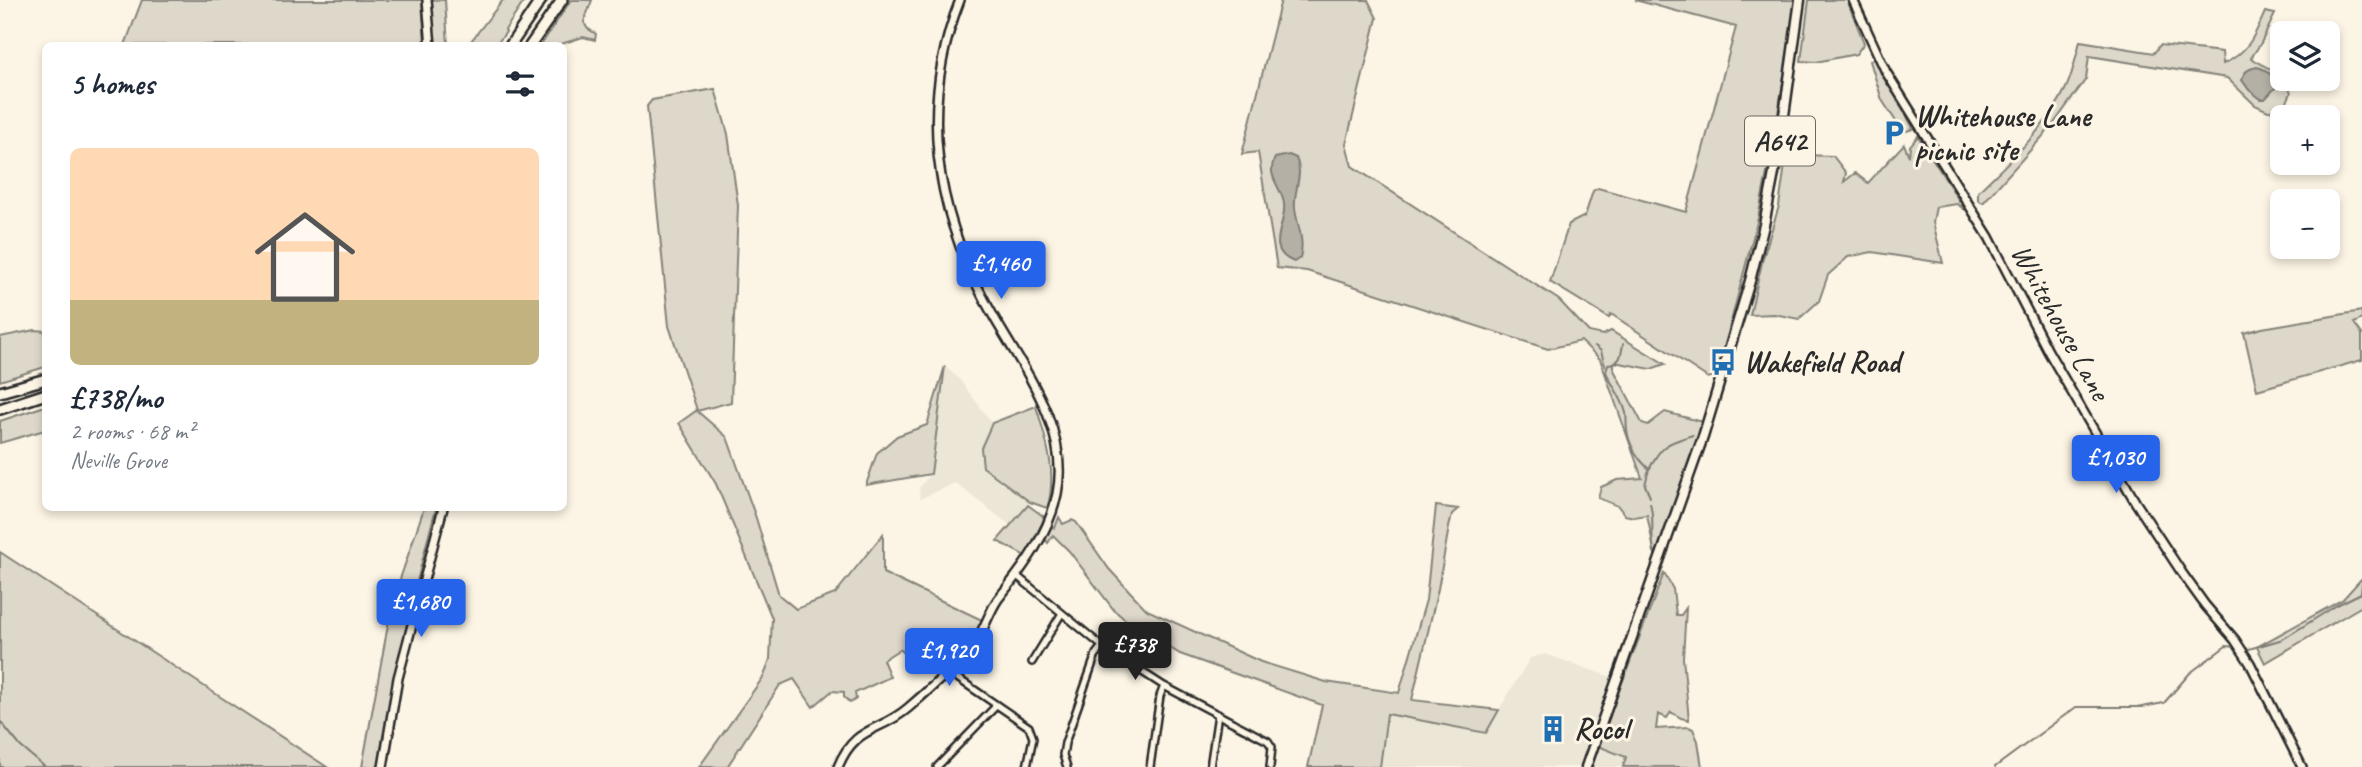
<!DOCTYPE html>
<html lang="en">
<head>
<meta charset="utf-8">
<style>
	body { margin:0; font-family:Caveat,sans-serif; background:#f6f6f7; color:#1f2937; height:100vh; display:flex; flex-direction:column; font-size:26px; white-space:nowrap }
	* { box-sizing:border-box; margin:0 }
	p { font-size:23px; color:#747a83 }
	.icon { flex:none; width:38px; height:38px; fill:none; stroke:currentColor; stroke-width:2; stroke-linecap:round; stroke-linejoin:round }
	.map { position:relative; flex:1; overflow:hidden }
	.panel { position:absolute; left:42px; top:42px; width:525px; height:469px; display:flex; flex-direction:column; background:#fff; border-radius:10px; box-shadow:0 4px 10px #0003 }
	.panel>* { flex:none }
	.buttons { position:absolute; left:2270px; top:21px; display:grid; gap:14px }
	.buttons a { display:grid; place-items:center; width:70px; height:70px; border-radius:10px; background:#fff; box-shadow:0 4px 10px #0003; font-size:35px }
	.price { position:absolute; translate:-50% -60px; padding:0 16px; border-radius:7px; background:#2563eb; color:#fff; font-size:23px; line-height:46px; filter:drop-shadow(0 2px 4px #0008) }
	.price::after { content:''; position:absolute; left:50%; top:42px; width:21px; height:16px; margin-left:-10px; background:inherit; clip-path:polygon(0 0,100% 0,50% 100%) }
	.price.current { background:#222; color:#fff }
	ul { padding:0; list-style:none }
	li { display:grid; align-content:center; gap:14px; height:371px; padding:0 28px }
	li span { display:grid; place-items:center; height:217px; border-radius:10px; color:#555 }
	li>.icon { margin-inline-start:auto }
	span .icon { width:126px; height:126px; fill:#fffc; stroke-width:1 }
	li b { font-size:30px }
	h2 { display:flex; justify-content:space-between; align-items:center; height:84px; padding:0 28px; font-size:30px }
	.map>svg:first-child { display:block }
	.built { fill:#ece6d7 }
	.green { fill:#ded8ca; stroke:#84827a; stroke-width:2 }
	.water { fill:#b4b0a5; stroke:#7d7b74; stroke-width:2 }
	.lines { fill:none; stroke-linecap:round; stroke-linejoin:round }
	.stream { stroke:#7d7b74; stroke-width:2 }
	.street-casing { stroke:#2b2b2b; stroke-width:10 }
	.secondary-casing { stroke:#2b2b2b; stroke-width:12 }
	.primary-casing { stroke:#2b2b2b; stroke-width:13 }
	.highway-casing { stroke:#2b2b2b; stroke-width:14 }
	.street { stroke:#fcf5e5; stroke-width:5 }
	.secondary { stroke:#fcf5e5; stroke-width:7 }
	.primary { stroke:#fcf5e5; stroke-width:8 }
	.highway { stroke:#fcf5e5; stroke-width:9 }
	.labels { text-anchor:middle; dominant-baseline:central; stroke-width:6; stroke-linejoin:round; paint-order:stroke }
	.shield { fill:#fcf5e5; stroke:#6a6863; stroke-width:2 }
	.shield-label { font-size:28px; font-weight:bold; fill:#2b2b2b }
	.poi-label { font-size:30px; font-weight:bold; fill:#2b2b2b; stroke:#fcf5e5; text-anchor:start }
	.street-label { font-size:30px; fill:#2b2b2b; stroke:#fcf5e5 }
</style>
</head>
<body>
<div class="map">
<svg width="2362" height="767" viewBox="0 0 2362 767">
	<rect width="100%" height="100%" fill="#fcf5e5"/>
	<filter id="ink" filterUnits="userSpaceOnUse"><feTurbulence type="fractalNoise" baseFrequency=".0143" numOctaves="2"/><feDisplacementMap in="SourceGraphic" scale="14" xChannelSelector="R" yChannelSelector="G"/><feConvolveMatrix kernelMatrix="1 2 1 2 8 2 1 2 1" color-interpolation-filters="sRGB"/></filter>
	<g filter="url(#ink)">
		<path class="built" d="M 945,366 L 960,380 L 992,423 L 981,448 L 984,467 L 1030,502 L 1011,526 L 955,483 L 920,499 L 919,488 L 931,473 Z
			M 1545,654 L 1611,677 L 1579,767 L 1308,767 L 1387,714 L 1485,733 L 1530,658 Z
			M 1598,746 L 1626,758 L 1623,767 L 1590,767 Z"/>
		<path class="green" d="M 142,0 L 422,0 L 425,45 L 125,45 Z
			M 430,0 L 445,0 L 448,45 L 434,45 Z
			M 503,0 L 525,0 L 505,30 L 506,32 L 496,45 L 468,45 Z
			M 571,0 L 592,0 L 584,22 L 587,28 L 596,34 L 595,40 L 583,37 L 558,45 L 541,45 Z
			M 1281,0 L 1368,0 L 1377,18 L 1346,144 L 1352,166 L 1559,300 L 1589,332 L 1603,335 L 1611,331 L 1665,364 L 1651,369 L 1614,362 L 1614,370 L 1642,423 L 1648,425 L 1665,412 L 1703,422 L 1656,559 L 1647,515 L 1634,517 L 1625,515 L 1618,506 L 1598,498 L 1601,487 L 1617,480 L 1642,478 L 1600,359 L 1581,341 L 1548,349 L 1307,271 L 1277,268 L 1258,152 L 1242,154 Z
			M 1635,0 L 1796,0 L 1775,133 L 1758,218 L 1717,375 L 1708,378 L 1611,314 L 1609,318 L 1550,282 L 1569,224 L 1585,216 L 1593,191 L 1598,188 L 1686,212 L 1736,27 Z
			M 1809,0 L 1847,0 L 1864,43 L 1856,54 L 1816,62 L 1801,61 Z
			M 2265,12 L 2275,14 L 2261,43 L 2251,58 L 2282,76 L 2282,79 L 2286,79 L 2291,93 L 2286,104 L 2277,110 L 2268,111 L 2255,105 L 2227,78 L 2089,56 L 2086,79 L 2052,126 L 1983,203 L 1978,200 L 1978,192 C 2009,161 2047,128 2066,88 C 2073,74 2076,56 2080,41 L 2154,53 L 2160,45 L 2222,52 L 2223,64 C 2248,53 2255,35 2265,12 Z
			M 1874,58 L 1912,126 L 1913,129 L 1903,132 L 1882,100 L 1870,61 Z
			M 715,89 L 728,134 L 738,205 L 731,402 L 697,411 L 727,437 L 756,518 L 779,595 L 796,609 L 835,594 L 883,534 L 883,573 L 984,621 L 971,642 L 943,665 L 921,642 L 906,655 L 900,649 L 883,660 L 890,677 L 855,693 L 856,699 L 850,703 L 844,697 L 844,692 L 832,691 L 813,707 L 794,679 L 780,685 L 727,767 L 699,767 L 764,676 L 770,659 L 772,618 L 716,484 L 679,423 L 697,410 L 669,326 L 647,106 L 652,100 Z
			M 1918,136 L 1965,210 L 1957,204 L 1936,207 L 1933,222 L 1943,263 L 1872,252 L 1848,257 L 1828,275 L 1819,301 L 1799,319 L 1774,314 L 1750,315 L 1763,258 L 1779,206 L 1787,151 L 1801,155 L 1833,156 L 1846,173 L 1844,182 L 1855,173 L 1868,183 L 1904,144 L 1909,156 L 1910,146 Z
			M 2362,311 L 2362,319 L 2354,323 L 2362,334 L 2362,360 L 2257,390 L 2244,333 L 2262,328 Z
			M 35,330 L 45,331 L 45,367 L 0,381 L 0,337 Z
			M 945,366 L 931,474 L 866,485 L 877,453 L 897,436 L 927,425 Z
			M 45,406 L 45,430 L 0,443 L 0,421 Z
			M 1036,406 C 1046,439 1058,474 1047,508 L 1030,502 L 983,467 L 981,448 L 992,423 Z
			M 1028,505 L 1043,516 L 1044,520 L 1025,556 L 997,541 Z
			M 1436,506 L 1458,509 L 1452,514 L 1449,527 L 1438,589 L 1412,700 L 1499,710 L 1486,733 L 1387,714 L 1380,767 L 1308,767 L 1322,705 L 1180,654 L 1128,622 L 1114,610 L 1069,551 L 1053,535 L 1048,543 L 1043,537 L 1047,529 L 1051,526 L 1055,528 L 1059,517 L 1063,524 L 1072,520 L 1076,522 L 1109,569 L 1147,610 L 1261,662 L 1326,682 L 1399,693 L 1426,600 Z
			M 424,508 L 436,508 C 413,593 393,679 379,767 L 362,767 L 392,603 Z
			M 0,552 L 327,767 L 0,767 Z
			M 1664,573 L 1673,589 L 1676,615 L 1681,615 L 1686,608 L 1683,658 L 1689,720 L 1681,718 L 1671,712 L 1667,718 L 1658,714 L 1656,729 L 1689,727 L 1693,729 L 1698,741 L 1702,767 L 1623,767 L 1626,757 L 1598,746 Z
			M 2362,578 L 2362,606 L 2265,663 L 2257,647 L 2343,599 Z"/>
		<path class="water" d="M 2257,67 C 2267,69 2275,77 2276,87 L 2265,99 L 2261,99 L 2249,90 L 2242,80 C 2244,71 2248,69 2257,67 Z
			M 1289,155 L 1296,158 C 1304,175 1293,191 1295,208 C 1297,226 1305,239 1300,258 L 1294,262 C 1263,250 1287,224 1284,204 C 1282,187 1265,176 1275,158 Z"/>
		<g class="lines">
			<path class="stream" d="M 1623,344 C 1621,356 1621,363 1608,364 L 1606,372 C 1612,386 1622,397 1626,413 C 1627,418 1626,424 1627,430 C 1629,445 1638,459 1649,469 L 1645,485 L 1650,497
				M 1595,346 L 1601,351 L 1605,366
				M 1650,468 C 1661,444 1668,443 1693,435
				M 1650,503 C 1655,520 1650,535 1654,552
				M 2244,648 L 2249,649 L 2283,639 L 2337,605 L 2361,593 L 2362,583
				M 0,721 L 21,747 L 45,767
				M 1995,767 L 2076,707 L 2142,707 L 2164,703 L 2190,673 L 2226,646 L 2237,647"/>
			<defs>
				<path id="street" d="M 1017,576 L 1102,646 L 1164,686 L 1268,741 L 1272,747 L 1270,767
					M 1032,662 L 1062,613
					M 947,671 L 1029,727 L 1033,738 L 1027,767
					M 937,767 L 997,705
					M 1067,767 L 1063,755 L 1065,743 L 1096,654 L 1102,646
					M 1150,767 L 1160,696 L 1164,686
					M 1210,767 L 1218,714"/>
				<path id="secondary" d="M 427,0 L 431,46
					M 1853,0 L 1886,72 L 1989,237 L 2048,351 L 2136,503 L 2182,573 L 2205,605 L 2235,640 L 2250,663 L 2302,767
					M 383,767 L 398,678 L 443,508
					M 838,767 C 855,725 879,733 908,708 C 929,690 960,662 976,641 C 985,628 989,612 998,599 C 1023,568 1049,534 1057,494 C 1070,430 1025,371 995,319 C 936,218 917,110 960,0"/>
				<path id="primary" d="M 1586,767 L 1703,437 L 1750,281 L 1764,225 L 1781,137 L 1800,0"/>
				<path id="highway" d="M 510,46 L 541,0
					M 530,46 L 562,0
					M 0,392 L 46,379
					M 0,409 L 46,394"/>
			</defs>
			<use href="#street" class="street-casing"/>
			<use href="#secondary" class="secondary-casing"/>
			<use href="#primary" class="primary-casing"/>
			<use href="#highway" class="highway-casing"/>
			<use href="#street" class="street"/>
			<use href="#secondary" class="secondary"/>
			<use href="#primary" class="primary"/>
			<use href="#highway" class="highway"/>
		</g>
	</g>
	<defs>
		<symbol id="parking-bare" viewBox="-9 -9 18 18"><path d="M-3.5-5.5H1a3.5 3.5 0 0 1 0 7H-1V5.5H-3.5ZM-1-3.4V-.6H.8a1.4 1.4 0 0 0 0-2.8Z" fill="#1f6fb2" stroke="#fcf5e5" stroke-width="2.5" paint-order="stroke"/></symbol>
		<symbol id="bus-bare" viewBox="-9 -9 18 18"><path d="M-5-6H5V4H4V6H2V4H-2V6H-4V4H-5ZM-3.5-4V0h7V-4ZM-3.5 1.2v1.5H-2V1.2ZM2 1.2v1.5H3.5V1.2Z" fill="#1f6fb2" stroke="#fcf5e5" stroke-width="2.5" paint-order="stroke"/></symbol>
		<symbol id="building-bare" viewBox="-9 -9 18 18"><path d="M-4-6H4V6H1V3H-1V6H-4ZM-2.5-4.3h1.7v1.8h-1.7ZM.8-4.3h1.7v1.8H.8ZM-2.5-1h1.7V.8h-1.7ZM.8-1h1.7V.8H.8Z" fill="#1f6fb2" stroke="#fcf5e5" stroke-width="2.5" paint-order="stroke"/></symbol>
	</defs>
	<g fill-rule="evenodd">
		<use href="#parking-bare" x="1875" y="114" width="38" height="38"/>
		<use href="#bus-bare" x="1704" y="343" width="38" height="38"/>
		<use href="#building-bare" x="1534" y="710" width="38" height="38"/>
	</g>
	<g class="labels">
		<rect class="shield" x="1745" y="116.5" width="70" height="49" rx="5"/>
		<g class="shield-label">
			<text x="1780" y="141">A642</text>
		</g>
		<g class="poi-label">
			<text x="1915" y="116">Whitehouse Lane<tspan x="1915" dy="34">picnic site</tspan></text>
			<text x="1744" y="362">Wakefield Road</text>
			<text x="1574" y="729">Rocol</text>
		</g>
		<g class="street-label">
			<text transform="translate(2061 322) rotate(61)">Whitehouse Lane</text>
		</g>
	</g>
</svg>
<div class="buttons">
<a><svg class="icon" aria-label="layers" viewBox="0 0 24 24"><path d="M12 4l9 5-9 5-9-5zM3 14l9 5 9-5"/></svg></a>
<a>+</a>
<a>−</a>
</div>
<b class="price" style="left:1001px;top:301px">£1,460</b>
<b class="price" style="left:2116px;top:495px">£1,030</b>
<b class="price" style="left:421px;top:639px">£1,680</b>
<b class="price current" style="left:1135px;top:682px">£738</b>
<b class="price" style="left:949px;top:688px">£1,920</b>
<section class="panel">
<h2>5 homes<svg class="icon" aria-label="filters" viewBox="0 0 24 24"><path d="M4 7h16M4 17h16"/><circle cx="9" cy="7" r="2"/><circle cx="15" cy="17" r="2"/></svg></h2>
<ul>
<li><span style="background:linear-gradient(#ffd9b3 70%,#c2b280 0)"><svg class="icon" aria-label="home" viewBox="0 0 24 24"><path d="M3 11l9-7 9 7M6 9v11h12V9"/></svg></span><div><b>£738/mo</b><p>2 rooms · 68 m²</p><p>Neville Grove</p></div></li>
</ul>
</section>
</div>
</body>
</html>
